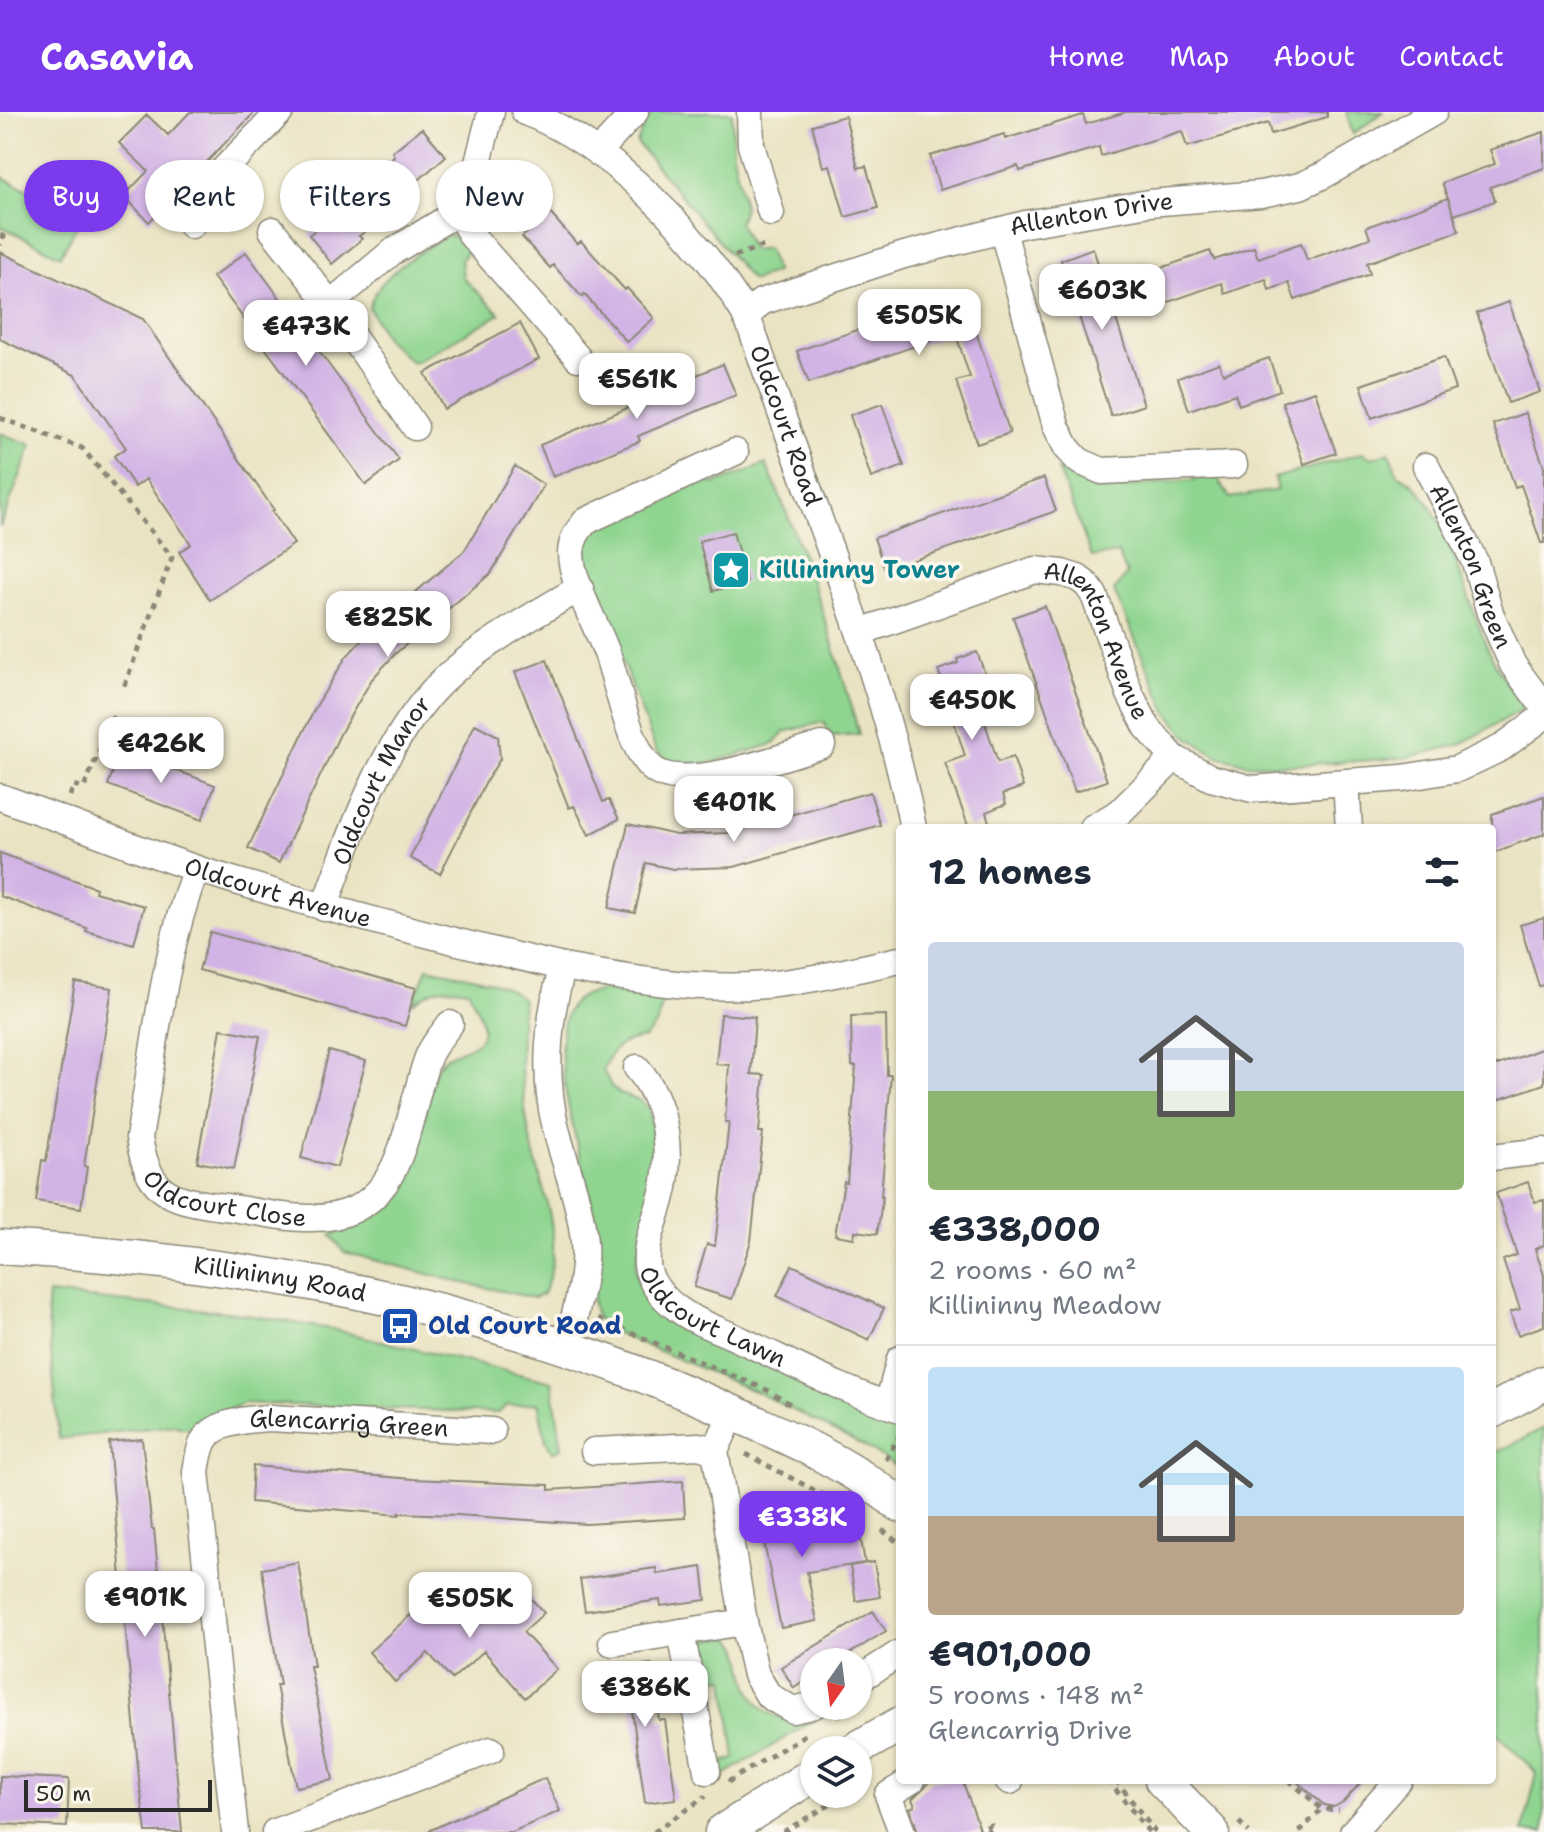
<!DOCTYPE html>
<html lang="en">
<head>
<meta charset="utf-8">
<style>
	body { margin:0; font-family:"Shantell Sans",sans-serif; background:#f6f6f7; color:#1f2937; height:100vh; display:flex; flex-direction:column; font-size:30px; white-space:nowrap }
	* { box-sizing:border-box; margin:0 }
	p { font-size:26px; color:#747a83 }
	.icon { flex:none; width:44px; height:44px; fill:none; stroke:currentColor; stroke-width:2; stroke-linecap:round; stroke-linejoin:round }
	.map { position:relative; flex:1; overflow:hidden }
	.details { position:absolute; left:896px; top:712px; width:600px; height:960px; display:flex; flex-direction:column; background:#fff; border-radius:8px; box-shadow:0 2px 6px #0004 }
	.details>* { flex:none }
	.banner { position:absolute; left:24px; top:48px; width:752px; height:72px; display:flex; gap:16px }
	.needle { width:52px; rotate:194deg }
	.fabs { position:absolute; left:800px; top:1536px; display:grid; gap:16px }
	.fabs a { display:grid; place-items:center; width:72px; height:72px; border-radius:50%; background:#fff; box-shadow:0 2px 6px #0004; font-size:40px }
	.scale { position:absolute; left:24px; bottom:20px; width:188px; box-sizing:border-box; padding-left:8px; border:4px solid #2b2b2b; border-top:0; font-size:22px; line-height:28px; white-space:nowrap; color:#2b2b2b; -webkit-text-stroke:6px #fbf7ec; paint-order:stroke }
	.price { position:absolute; translate:-50% -68px; padding:0 18px; border-radius:16px; background:#fff; color:#222; font-size:26px; line-height:52px; filter:drop-shadow(0 2px 4px #0008) }
	.price::after { content:''; position:absolute; left:50%; top:48px; width:24px; height:18px; margin-left:-12px; background:inherit; clip-path:polygon(0 0,100% 0,50% 100%) }
	.price.current { background:#7c3aed; color:#fff }
	ul { padding:0; list-style:none }
	li { display:grid; align-content:center; gap:16px; height:424px; padding:0 32px }
	li+li { border-top:2px solid #e0e1e3 }
	li span { display:grid; place-items:center; height:248px; border-radius:8px; color:#555 }
	li>.icon { margin-inline-start:auto }
	span .icon { width:144px; height:144px; fill:#fffc; stroke-width:1 }
	li b { font-size:34px }
	h2 { display:flex; justify-content:space-between; align-items:center; height:96px; padding:0 32px; font-size:34px }
	.chip { padding:0 28px; border-radius:36px; background:#fff; box-shadow:0 2px 6px #0004; font-size:28px; line-height:72px }
	.chip.current { background:#7c3aed; color:#fff }
	header { display:flex; align-items:center; gap:48px; box-sizing:border-box; height:112px; padding:0 40px; background:#7c3aed; color:#fff }
	header strong { font-size:38px }
	nav { display:flex; gap:44px; margin-inline-start:auto; font-size:28px }
	.map>svg:first-child { display:block }
	.green { fill:#8fd590; stroke:#5d805e; stroke-width:2 }
	.building { fill:#d1b3e5 }
	.lines { fill:none; stroke-linecap:round; stroke-linejoin:round }
	.minor-casing { stroke:#8a8777; stroke-width:29 }
	.major-casing { stroke:#8a8777; stroke-width:37 }
	.path { stroke:#8a8777; stroke-width:5; stroke-dasharray:6 6; stroke-linecap:butt }
	.minor { stroke:#fff; stroke-width:26 }
	.major { stroke:#fff; stroke-width:34 }
	.labels { text-anchor:middle; dominant-baseline:central; stroke-width:7; stroke-linejoin:round; paint-order:stroke }
	.street-label { font-size:24px; fill:#2b2b2b; stroke:#fbf7ec }
	.culture-label { font-size:24px; font-weight:bold; fill:#0d838f; stroke:#fbf7ec; text-anchor:start }
	.transit-label { font-size:24px; font-weight:bold; fill:#164399; stroke:#fbf7ec; text-anchor:start }
</style>
</head>
<body>
<header>
<strong>Casavia</strong>
<nav><a>Home</a><a>Map</a><a>About</a><a>Contact</a></nav>
</header>
<div class="map">
<svg width="1544" height="1720" viewBox="0 0 1544 1720">
	<rect width="100%" height="100%" fill="#fbf7ec"/>
	<filter id="ink" filterUnits="userSpaceOnUse"><feTurbulence type="fractalNoise" baseFrequency=".0125" numOctaves="2"/><feDisplacementMap in="SourceGraphic" scale="16" xChannelSelector="R" yChannelSelector="G"/><feConvolveMatrix kernelMatrix="1 2 1 2 8 2 1 2 1" color-interpolation-filters="sRGB"/></filter>
	<filter id="wash" filterUnits="userSpaceOnUse"><feTurbulence type="fractalNoise" baseFrequency=".006" numOctaves="4" result="noise"/><feDisplacementMap in="SourceGraphic" scale="32" xChannelSelector="R" yChannelSelector="G"/><feGaussianBlur stdDeviation="1.8" result="paint"/><feColorMatrix in="noise" values="0 0 0 0 0 0 0 0 0 0 0 0 0 0 0 0 0 1.4 0 .05"/><feComposite in="paint" operator="in"/></filter>
	<g filter="url(#wash)">
		<rect width="100%" height="100%" fill="#eae3c3"/>
		<path class="green" d="M 653,0 L 732,0 L 733,42 L 744,95 L 739,111 L 752,138 L 767,136 L 776,160 L 752,169 L 637,31 L 645,10 Z
			M 1346,0 L 1383,0 L 1353,22 Z
			M 0,64 L 82,105 L 60,144 L 0,114 Z
			M 448,123 L 462,127 L 471,135 L 461,147 L 463,166 L 500,202 L 413,251 L 386,227 L 369,196 C 377,163 420,140 448,123 Z
			M 0,321 L 32,333 L 0,415 Z
			M 1389,340 L 1398,363 C 1443,377 1469,499 1489,539 C 1498,559 1512,578 1523,597 L 1461,632 L 1405,646 L 1293,653 L 1248,652 L 1217,644 L 1188,625 L 1167,600 L 1114,479 L 1127,462 L 1118,441 L 1092,445 L 1058,357 L 1095,378 L 1217,365 L 1230,386 L 1277,378 L 1274,366 L 1363,341 L 1372,346 Z
			M 766,352 C 805,440 834,530 859,622 L 830,624 L 824,610 L 784,620 L 774,632 L 707,652 L 672,651 L 656,639 L 586,449 L 584,432 L 592,419 L 705,368 L 715,372 Z
			M 427,856 C 457,863 498,866 523,887 C 518,933 520,975 529,1021 C 539,1075 569,1127 543,1182 L 534,1186 L 459,1170 L 344,1140 L 331,1123 C 416,1093 417,1036 435,958 C 438,955 440,951 443,948 C 457,935 490,938 481,907 C 478,897 472,889 469,878 C 442,874 435,874 413,891 Z
			M 604,878 L 623,878 L 664,886 L 657,911 L 645,926 C 622,929 611,935 603,958 L 611,974 L 620,982 L 641,989 L 650,998 L 657,1050 L 635,1157 L 641,1177 L 653,1193 L 669,1205 L 900,1314 L 900,1356 L 862,1333 L 757,1280 L 611,1219 C 608,1216 601,1211 598,1207 C 588,1192 596,1169 598,1153 C 599,1139 599,1123 596,1110 C 588,1064 538,925 575,889 C 583,882 594,880 604,878 Z
			M 48,1182 L 236,1201 L 331,1217 L 552,1270 L 562,1336 L 553,1340 L 546,1329 L 538,1291 L 506,1294 L 498,1301 L 244,1291 L 204,1309 L 201,1316 L 181,1316 L 175,1313 L 59,1327 L 47,1197 Z
			M 1544,1316 L 1544,1720 L 1523,1720 L 1537,1661 L 1492,1617 L 1492,1342 Z
			M 727,1525 C 759,1531 722,1613 813,1609 L 719,1666 L 716,1651 L 735,1647 L 725,1566 L 703,1570 L 698,1532 L 702,1529 Z"/>
		<g id="blocks">
			<path class="building" d="M 190,0 L 255,0 L 149,110 L 124,84 L 148,59 L 119,31 L 147,3 L 168,23 Z
				M 1126,0 L 1327,0 L 1327,5 L 1271,22 L 1268,11 L 1187,35 L 1182,19 L 1101,44 L 1099,35 L 1020,59 L 1018,54 L 940,78 L 930,44 L 1004,22 L 1005,27 L 1083,3 L 1086,12 Z
				M 845,4 L 858,56 L 866,54 L 878,96 L 845,105 L 830,53 L 823,55 L 812,13 Z
				M 422,16 L 446,44 L 387,96 L 390,100 L 359,124 L 362,127 L 332,152 L 309,123 L 339,99 L 336,96 L 367,71 L 364,68 L 394,44 L 392,40 Z
				M 1544,20 L 1544,56 L 1490,75 L 1495,89 L 1454,103 L 1442,71 L 1495,52 L 1490,38 Z
				M 1448,86 L 1459,119 L 1367,151 L 1370,162 L 1295,188 L 1289,171 L 1269,178 L 1266,167 L 1225,182 L 1222,171 L 1160,193 L 1149,160 L 1210,139 L 1214,148 L 1254,135 L 1258,146 L 1301,131 L 1307,148 L 1370,126 L 1366,115 Z
				M 550,101 L 577,132 L 581,129 L 625,178 L 627,176 L 654,206 L 627,230 L 584,182 L 582,185 L 553,153 L 550,156 L 522,125 Z
				M 1093,136 L 1144,293 L 1111,304 L 1061,148 Z
				M 0,140 L 143,207 L 274,398 L 272,399 L 294,432 L 210,488 L 179,440 L 191,432 L 146,367 L 135,375 L 114,344 L 126,336 L 75,263 L 0,227 Z
				M 246,140 L 399,348 L 366,373 L 213,165 Z
				M 963,181 L 1010,321 L 977,332 L 956,269 L 970,265 L 955,220 L 809,271 L 797,239 Z
				M 1509,190 L 1540,280 L 1508,291 L 1477,201 Z
				M 520,211 L 539,247 L 444,297 L 425,261 Z
				M 1444,245 L 1455,277 L 1372,306 L 1361,273 Z
				M 1269,246 L 1280,278 L 1239,293 L 1235,282 L 1189,298 L 1178,266 L 1219,251 L 1223,262 Z
				M 723,252 L 736,283 L 638,324 L 640,329 L 553,365 L 540,333 L 637,292 L 636,288 Z
				M 1315,279 L 1336,341 L 1304,352 L 1282,290 Z
				M 882,292 L 904,354 L 871,366 L 850,303 Z
				M 1525,301 L 1544,355 L 1544,431 L 1541,431 L 1521,373 L 1515,375 L 1493,312 Z
				M 515,354 L 544,373 L 491,461 L 396,541 L 372,567 L 341,620 L 279,751 L 248,736 L 315,596 L 346,545 L 371,518 L 464,439 Z
				M 1044,366 L 1056,399 L 885,458 L 874,426 Z
				M 733,420 L 747,470 L 713,479 L 699,429 Z
				M 1045,494 L 1107,669 L 1075,680 L 1013,505 Z
				M 977,540 L 988,570 L 973,575 L 998,650 L 1013,645 L 1023,675 L 1003,682 L 1006,692 L 986,700 L 989,710 L 969,716 L 945,651 L 965,644 L 951,600 L 932,607 L 921,576 L 942,569 L 938,558 L 958,551 L 957,547 Z
				M 547,548 L 603,690 L 609,688 L 619,707 L 589,723 L 574,694 L 569,696 L 515,560 Z
				M 475,612 L 498,624 L 500,647 L 487,668 L 440,762 L 410,746 Z
				M 121,637 L 215,673 L 202,708 L 108,673 Z
				M 870,680 L 880,713 L 734,755 L 673,757 L 646,751 L 635,801 L 609,796 L 628,712 L 676,723 L 728,721 Z
				M 1544,684 L 1544,722 L 1492,741 L 1492,702 Z
				M 0,741 L 96,776 L 95,780 L 144,794 L 134,832 L 86,819 L 87,816 L 0,784 Z
				M 1544,806 L 1544,873 L 1539,874 L 1520,813 Z
				M 210,820 L 416,876 L 405,914 L 199,858 Z
				M 75,870 L 112,876 L 84,1054 L 87,1055 L 81,1096 L 36,1089 L 42,1048 L 46,1049 Z
				M 721,902 L 755,905 L 751,962 L 764,963 L 759,1020 L 763,1020 L 751,1129 L 732,1187 L 694,1175 L 707,1132 L 715,1134 L 729,1010 L 725,1010 L 729,953 L 716,952 Z
				M 886,903 L 887,963 L 891,963 L 881,1084 L 883,1084 L 877,1122 L 855,1119 L 854,1126 L 835,1123 L 844,1070 L 847,1071 L 856,954 L 852,954 L 851,904 Z
				M 221,917 L 260,924 L 234,1057 L 197,1050 Z
				M 1544,936 L 1544,972 L 1492,990 L 1492,955 Z
				M 329,939 L 366,949 L 337,1055 L 301,1046 Z
				M 1528,1070 L 1535,1090 L 1544,1088 L 1544,1133 L 1535,1137 L 1544,1163 L 1544,1214 L 1518,1223 L 1510,1200 L 1520,1197 L 1503,1148 L 1517,1143 L 1496,1081 Z
				M 792,1153 L 884,1196 L 869,1228 L 777,1184 Z
				M 142,1327 L 152,1417 L 154,1417 L 182,1720 L 146,1720 L 139,1667 L 109,1330 Z
				M 253,1354 L 413,1367 L 549,1373 L 549,1378 L 683,1369 L 685,1406 L 586,1412 L 457,1403 L 399,1401 L 399,1403 L 251,1390 Z
				M 795,1387 L 801,1426 L 859,1416 L 865,1451 L 807,1460 L 817,1509 L 781,1516 L 763,1425 L 765,1425 L 760,1393 Z
				M 298,1450 L 314,1554 L 310,1554 L 333,1668 L 296,1675 L 276,1573 L 280,1573 L 262,1457 Z
				M 874,1450 L 880,1485 L 856,1489 L 850,1454 Z
				M 702,1455 L 706,1488 L 661,1494 L 660,1488 L 585,1499 L 580,1467 L 656,1456 L 657,1462 Z
				M 519,1473 L 544,1501 L 523,1520 L 557,1557 L 525,1586 L 484,1539 L 452,1567 L 428,1541 L 395,1570 L 369,1540 L 435,1481 L 461,1510 L 494,1481 L 501,1489 Z
				M 873,1499 L 886,1519 L 836,1550 L 814,1550 L 814,1563 L 794,1576 L 781,1555 Z
				M 651,1552 L 659,1608 L 665,1608 L 676,1687 L 645,1691 L 631,1592 L 610,1595 L 605,1559 Z
				M 0,1664 L 69,1667 L 67,1715 L 0,1712 Z
				M 545,1666 L 560,1699 L 512,1720 L 426,1720 Z
				M 932,1668 L 962,1668 L 981,1720 L 918,1720 L 910,1696 L 915,1694 L 912,1687 Z
				M 1295,1668 L 1363,1668 L 1343,1690 L 1334,1695 L 1324,1693 Z"/>
		</g>
	</g>
	<g filter="url(#ink)">
		<use href="#blocks" fill-opacity="0" stroke="#8a8777" stroke-width="2"/>
		<g class="lines">
			<defs>
				<g id="minor">
					<path id="s1" d="M 525,0 C 609,31 700,125 745,202 C 753,218 758,237 764,253 C 776,286 787,318 799,351 C 842,471 889,591 913,716"/>
					<path d="M 750,0 L 751,33 L 771,101"/>
					<path d="M 599,39 L 635,0"/>
					<path d="M 458,100 L 472,124 L 578,246"/>
					<path d="M 191,113 L 207,96 L 197,85 L 280,0"/>
					<path d="M 272,118 L 330,192 L 415,315"/>
					<path d="M 1003,119 L 1056,314 L 1067,336 L 1079,349 L 1102,359 L 1234,353"/>
					<path d="M 330,192 L 392,140 L 458,100 L 475,62 L 491,0"/>
					<path id="s2" d="M 746,205 L 761,190 L 904,143 L 1025,112 L 1149,91 L 1261,82 L 1300,74 L 1324,63 L 1434,0"/>
					<path d="M 735,340 L 586,409 C 577,419 572,427 571,441 C 571,470 598,515 608,544 C 617,571 627,619 641,642 C 646,651 653,659 662,662 C 699,676 783,644 822,633"/>
					<path id="s3" d="M 1426,354 L 1475,450 L 1490,501 L 1513,553 L 1544,595"/>
					<path id="s4" d="M 860,520 L 1035,458 L 1062,461 L 1078,466 L 1087,473 L 1094,483 L 1130,582 L 1147,615 L 1174,646 L 1211,666 L 1252,677 L 1402,666 L 1457,657 L 1501,636 L 1544,604"/>
					<path d="M 1346,671 L 1349,716"/>
					<path id="s5" d="M 0,685 C 67,709 133,736 200,758 C 320,796 441,827 563,855"/>
					<path d="M 1092,716 L 1120,700 L 1174,646"/>
					<path id="s6" d="M 196,757 C 163,843 155,935 139,1026 C 148,1078 165,1087 217,1094 C 246,1097 279,1106 308,1106 C 405,1108 403,1017 427,948 C 431,935 442,923 450,912"/>
					<path id="s7" d="M 324,796 C 351,722 378,643 430,582 C 468,539 531,505 580,476"/>
					<path id="s8" d="M 637,956 C 667,990 673,1045 661,1088 C 655,1110 645,1131 647,1153 C 649,1171 664,1187 678,1197 C 696,1211 723,1219 743,1229 C 795,1253 846,1280 900,1297"/>
					<path d="M 1492,1045 L 1544,1039"/>
					<path d="M 567,1234 C 575,1201 587,1165 584,1131 C 581,1091 564,1052 555,1012 C 543,962 548,903 563,855 C 630,867 698,879 766,873 C 811,869 856,857 900,848"/>
					<path d="M 888,1293 L 900,1247"/>
					<path d="M 733,1300 L 715,1339 L 744,1510 L 756,1563 L 769,1584 L 793,1598 L 814,1593"/>
					<path d="M 594,1339 L 699,1334 L 715,1339"/>
					<path d="M 681,1520 L 707,1659"/>
					<path d="M 612,1531 L 744,1510"/>
					<path d="M 858,1568 L 900,1541"/>
					<path d="M 1008,1668 L 1010,1669"/>
					<path id="s9" d="M 235,1720 L 196,1360 C 198,1349 199,1332 208,1323 C 222,1309 251,1307 270,1306 L 492,1319"/>
					<path d="M 275,1720 L 491,1638"/>
					<path d="M 902,1720 L 888,1683 L 912,1668"/>
					<path d="M 1353,1720 L 1399,1668"/>
				</g>
				<g id="major">
					<path id="s10" d="M 0,1135 C 251,1150 483,1191 715,1293 C 780,1321 845,1349 900,1393"/>
					<path d="M 1492,1299 L 1544,1271"/>
					<path d="M 855,1638 L 900,1612"/>
					<path d="M 1162,1668 L 1212,1720"/>
					<path d="M 722,1720 L 814,1662"/>
				</g>
			</defs>
			<use href="#minor" class="minor-casing"/>
			<use href="#major" class="major-casing"/>
			<path class="path" d="M 0,123 L 4,125 L 0,133
				M 735,144 L 769,132
				M 0,306 L 82,336 L 172,445 L 124,575
				M 70,684 L 74,673 L 84,676 L 113,604
				M 598,1207 L 767,1278 L 790,1292
				M 746,1342 L 857,1401
				M 886,1348 L 900,1322
				M 882,1418 L 900,1432
				M 837,1604 L 853,1594
				M 1108,1668 L 1149,1720
				M 1116,1668 L 1155,1720
				M 1289,1668 L 1322,1697 L 1339,1698
				M 728,1670 L 808,1621
				M 1239,1710 L 1249,1720
				M 654,1720 L 706,1684
				M 783,1720 L 848,1682
				M 975,1720 L 991,1713 L 993,1717 L 986,1720
				M 1299,1720 L 1322,1697"/>
			<use href="#minor" class="minor"/>
			<use href="#major" class="major"/>
		</g>
	</g>
	<defs>
		<symbol id="sight-square" viewBox="-11 -11 22 22"><rect x="-9" y="-9" width="18" height="18" rx="4" fill="#0f9aa8" stroke="#fbf7ec"/><path d="M0-6L1.8-2.2L6-1.7L2.9 1.2L3.7 5.4L0 3.3L-3.7 5.4L-2.9 1.2L-6-1.7L-1.8-2.2Z" fill="#fff"/></symbol>
		<symbol id="bus-square" viewBox="-11 -11 22 22"><rect x="-9" y="-9" width="18" height="18" rx="4" fill="#1a4fb4" stroke="#fbf7ec"/><path d="M-5-6H5V4H4V6H2V4H-2V6H-4V4H-5ZM-3.5-4V0h7V-4ZM-3.5 1.2v1.5H-2V1.2ZM2 1.2v1.5H3.5V1.2Z" fill="#fff"/></symbol>
	</defs>
	<g fill-rule="evenodd">
		<use href="#sight-square" x="709" y="436" width="44" height="44"/>
		<use href="#bus-square" x="378" y="1192" width="44" height="44"/>
	</g>
	<g class="labels">
		<g class="street-label">
			<text stroke="none"><textPath href="#s2" startOffset="364">Allenton Drive</textPath></text>
			<text stroke="none"><textPath href="#s1" startOffset="422">Oldcourt Road</textPath></text>
			<text stroke="none"><textPath href="#s3" startOffset="110">Allenton Green</textPath></text>
			<text stroke="none"><textPath href="#s4" startOffset="290">Allenton Avenue</textPath></text>
			<text stroke="none"><textPath href="#s7" startOffset="140">Oldcourt Manor</textPath></text>
			<text stroke="none"><textPath href="#s5" startOffset="294">Oldcourt Avenue</textPath></text>
			<text stroke="none"><textPath href="#s6" startOffset="396">Oldcourt Close</textPath></text>
			<text stroke="none"><textPath href="#s10" startOffset="282">Killininny Road</textPath></text>
			<text stroke="none"><textPath href="#s8" startOffset="294">Oldcourt Lawn</textPath></text>
			<text stroke="none"><textPath href="#s9" startOffset="546">Glencarrig Green</textPath></text>
		</g>
		<g class="culture-label">
			<text x="759" y="458">Killininny Tower</text>
		</g>
		<g class="transit-label">
			<text x="428" y="1214">Old Court Road</text>
		</g>
	</g>
</svg>
<div class="fabs">
<a><svg class="needle" viewBox="-14 -14 28 28"><path d="M0-13l5 13h-10z" fill="#e53935"/><path d="M0 13l5-13h-10z" fill="#747a83"/></svg></a>
<a><svg class="icon" aria-label="layers" viewBox="0 0 24 24"><path d="M12 4l9 5-9 5-9-5zM3 14l9 5 9-5"/></svg></a>
</div>
<div class="scale">50 m</div>
<b class="price" style="left:1102px;top:220px">€603K</b>
<b class="price" style="left:919px;top:245px">€505K</b>
<b class="price" style="left:306px;top:256px">€473K</b>
<b class="price" style="left:637px;top:309px">€561K</b>
<b class="price" style="left:388px;top:547px">€825K</b>
<b class="price" style="left:972px;top:630px">€450K</b>
<b class="price" style="left:161px;top:673px">€426K</b>
<b class="price" style="left:734px;top:732px">€401K</b>
<b class="price current" style="left:802px;top:1447px">€338K</b>
<b class="price" style="left:145px;top:1527px">€901K</b>
<b class="price" style="left:470px;top:1528px">€505K</b>
<b class="price" style="left:645px;top:1617px">€386K</b>
<div class="banner">
<a class="chip current">Buy</a>
<a class="chip">Rent</a>
<a class="chip">Filters</a>
<a class="chip">New</a>
</div>
<section class="details">
<h2>12 homes<svg class="icon" aria-label="filters" viewBox="0 0 24 24"><path d="M4 7h16M4 17h16"/><circle cx="9" cy="7" r="2"/><circle cx="15" cy="17" r="2"/></svg></h2>
<ul>
<li><span style="background:linear-gradient(#c9d6e8 60%,#8fb573 0)"><svg class="icon" aria-label="home" viewBox="0 0 24 24"><path d="M3 11l9-7 9 7M6 9v11h12V9"/></svg></span><div><b>€338,000</b><p>2 rooms · 60 m²</p><p>Killininny Meadow</p></div></li>
<li><span style="background:linear-gradient(#bfe0f5 60%,#b9a48a 0)"><svg class="icon" aria-label="home" viewBox="0 0 24 24"><path d="M3 11l9-7 9 7M6 9v11h12V9"/></svg></span><div><b>€901,000</b><p>5 rooms · 148 m²</p><p>Glencarrig Drive</p></div></li>
</ul>
</section>
</div>
</body>
</html>
